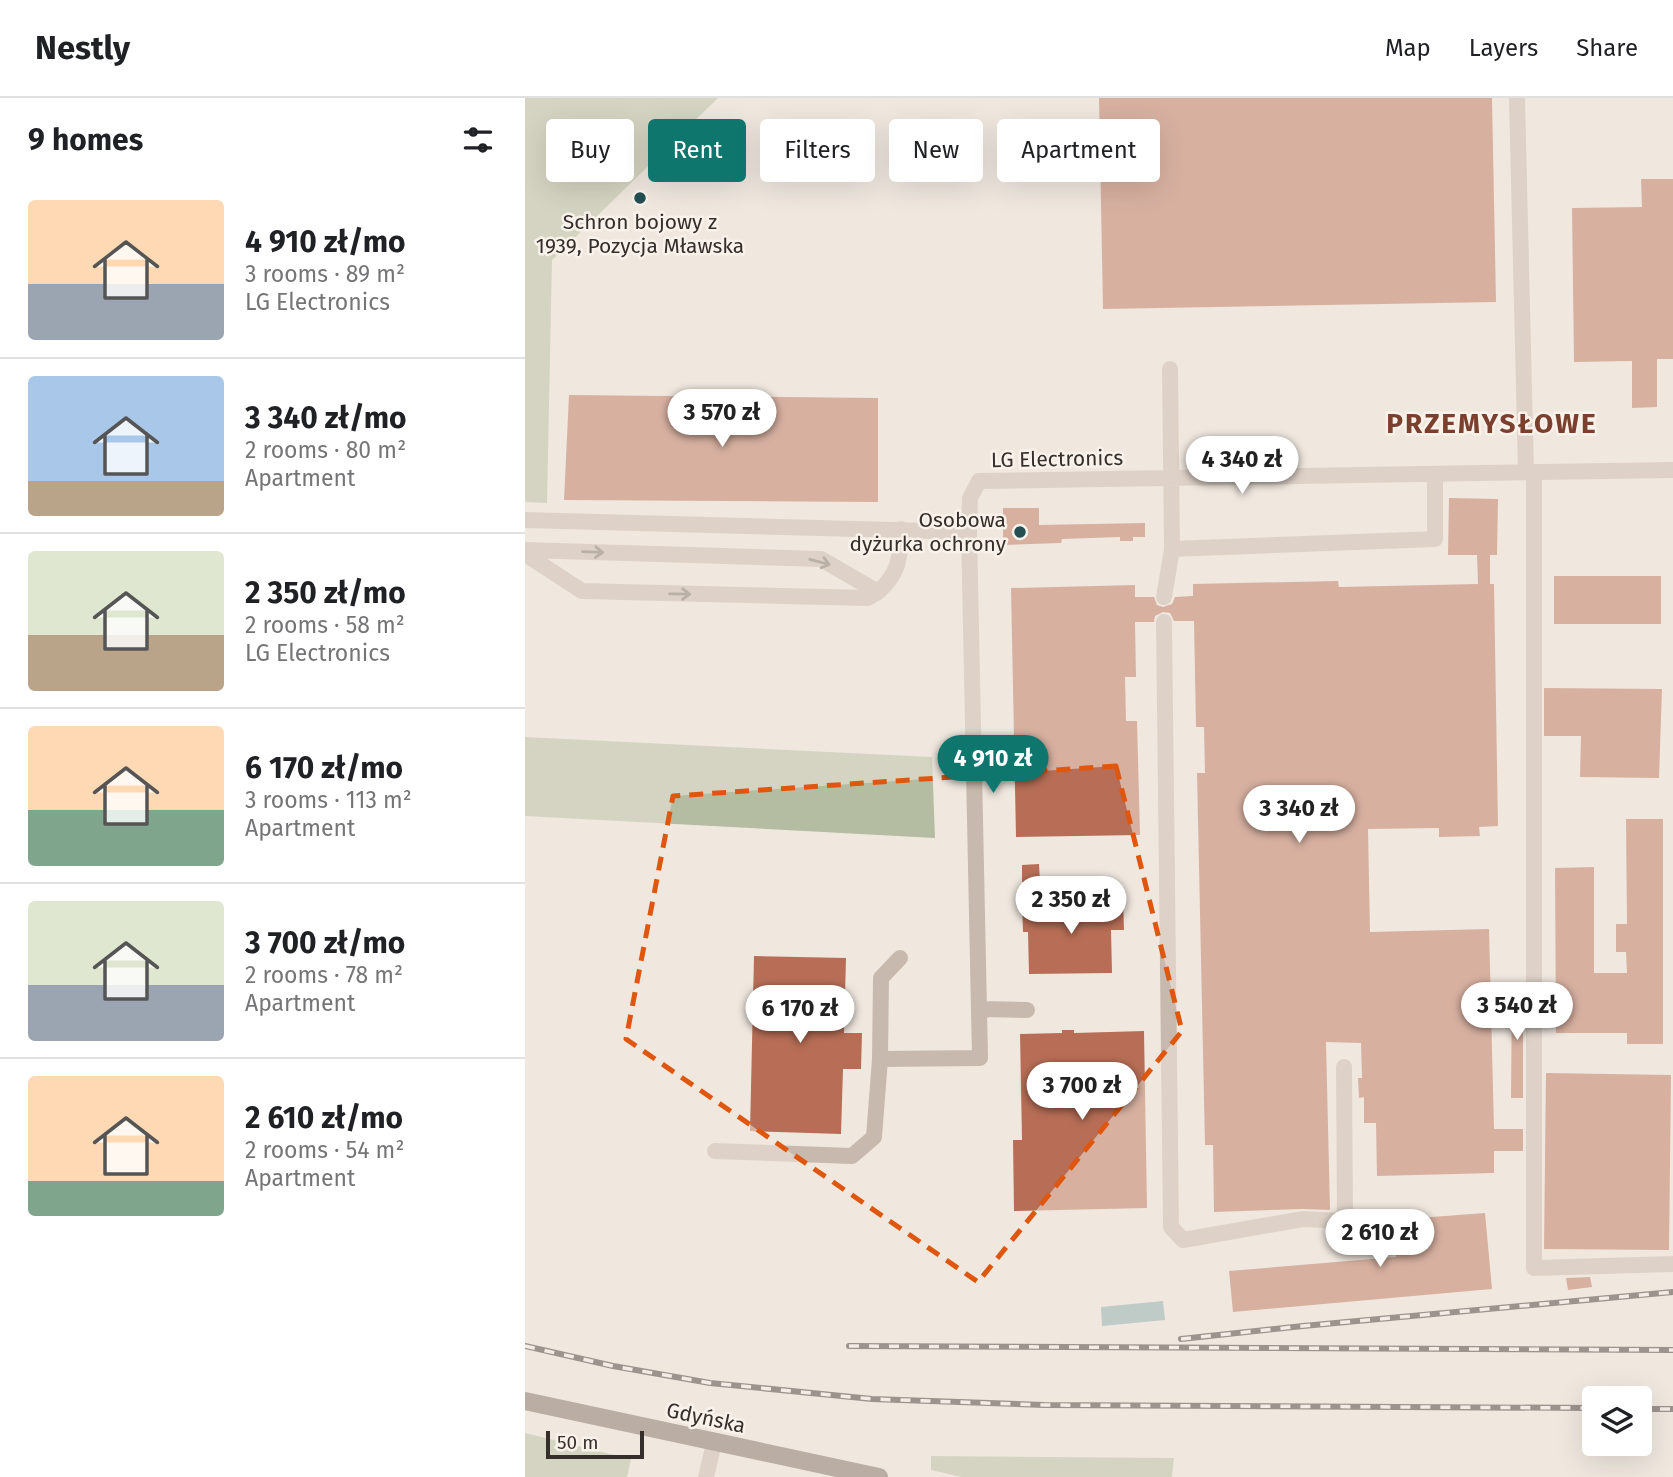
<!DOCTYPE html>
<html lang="en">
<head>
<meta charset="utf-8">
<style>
	body { margin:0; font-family:"Fira Sans",sans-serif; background:#f6f6f6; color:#202124; height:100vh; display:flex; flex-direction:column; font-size:26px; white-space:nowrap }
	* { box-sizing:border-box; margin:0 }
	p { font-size:23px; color:#757577 }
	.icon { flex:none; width:38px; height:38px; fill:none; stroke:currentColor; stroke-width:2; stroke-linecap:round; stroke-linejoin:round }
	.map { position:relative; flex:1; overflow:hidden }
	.sheet { display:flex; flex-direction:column; background:#fff; width:525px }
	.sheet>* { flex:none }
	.guide { position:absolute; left:21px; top:21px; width:665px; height:63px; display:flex; gap:14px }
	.tools { position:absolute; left:1057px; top:1288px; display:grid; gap:14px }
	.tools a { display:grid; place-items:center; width:70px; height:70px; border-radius:7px; background:#fff; box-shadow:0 7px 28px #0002; font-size:35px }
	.scale { position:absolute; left:21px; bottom:18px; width:98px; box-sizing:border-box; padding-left:7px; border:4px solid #362e2a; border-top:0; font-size:19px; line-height:24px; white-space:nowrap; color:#362e2a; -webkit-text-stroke:5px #f8f2eb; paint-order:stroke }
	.price { position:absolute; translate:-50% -60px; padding:0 16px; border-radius:24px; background:#fff; color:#222; font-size:23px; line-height:46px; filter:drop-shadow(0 2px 4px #0008) }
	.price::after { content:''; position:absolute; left:50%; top:42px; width:21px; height:16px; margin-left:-10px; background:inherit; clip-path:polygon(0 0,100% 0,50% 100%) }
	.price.selected { background:#0f766e; color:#fff }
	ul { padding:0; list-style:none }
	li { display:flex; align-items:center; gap:21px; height:175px; padding:0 28px }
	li+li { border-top:2px solid #e0e0e0 }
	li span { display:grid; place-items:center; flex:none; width:196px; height:140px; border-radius:7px; color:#555 }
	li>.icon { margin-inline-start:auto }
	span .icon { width:84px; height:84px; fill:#fffc; stroke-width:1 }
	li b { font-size:30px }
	h2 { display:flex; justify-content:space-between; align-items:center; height:84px; padding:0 28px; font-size:30px }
	.chip { padding:0 24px; border-radius:7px; background:#fff; box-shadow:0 7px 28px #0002; font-size:24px; line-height:63px }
	.chip.selected { background:#0f766e; color:#fff }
	header { display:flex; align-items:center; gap:42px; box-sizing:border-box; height:98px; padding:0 35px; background:#fff; border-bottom:2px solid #e0e0e0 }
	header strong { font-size:33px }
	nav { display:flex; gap:38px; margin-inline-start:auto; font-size:24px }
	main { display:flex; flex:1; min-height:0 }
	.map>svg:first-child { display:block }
	.green { fill:#b4bda1 }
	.water { fill:#82a8aa }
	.building { fill:#b86e56 }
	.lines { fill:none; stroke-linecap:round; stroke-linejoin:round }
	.minor { stroke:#c7b9ad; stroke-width:16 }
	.major { stroke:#76665d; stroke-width:18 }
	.rail-casing { stroke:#362e2a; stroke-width:6 }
	.rail { stroke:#f8f2eb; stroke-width:3.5; stroke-dasharray:10; stroke-linecap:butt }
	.oneway { stroke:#776d65 }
	.marked { fill:none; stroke:#df570e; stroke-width:5; stroke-dasharray:14 9; stroke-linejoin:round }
	.poi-dot { fill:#254f53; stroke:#f8f2eb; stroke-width:2.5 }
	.labels { text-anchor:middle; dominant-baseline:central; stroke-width:5; stroke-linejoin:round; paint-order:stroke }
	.poi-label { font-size:21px; fill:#362e2a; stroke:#f8f2eb }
	.street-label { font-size:21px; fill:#362e2a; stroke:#f8f2eb }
	.district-label { font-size:28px; font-weight:bold; letter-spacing:2px; fill:#7b402d; stroke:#f8f2eb }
</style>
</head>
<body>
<header>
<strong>Nestly</strong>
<nav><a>Map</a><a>Layers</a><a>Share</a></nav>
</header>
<main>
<section class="sheet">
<h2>9 homes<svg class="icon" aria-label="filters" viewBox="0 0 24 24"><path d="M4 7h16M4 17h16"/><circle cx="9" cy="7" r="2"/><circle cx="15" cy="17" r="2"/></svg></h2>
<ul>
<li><span style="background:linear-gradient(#ffd9b3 60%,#9aa5b1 0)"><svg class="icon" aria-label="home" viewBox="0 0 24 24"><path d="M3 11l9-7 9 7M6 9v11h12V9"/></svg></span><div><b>4 910 zł/mo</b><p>3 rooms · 89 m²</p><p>LG Electronics</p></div></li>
<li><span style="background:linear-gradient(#a9c7e8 75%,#b9a48a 0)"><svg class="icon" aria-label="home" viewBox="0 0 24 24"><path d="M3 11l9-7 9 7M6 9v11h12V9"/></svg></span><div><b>3 340 zł/mo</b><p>2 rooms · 80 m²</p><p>Apartment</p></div></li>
<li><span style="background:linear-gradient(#dfe7d0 60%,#b9a48a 0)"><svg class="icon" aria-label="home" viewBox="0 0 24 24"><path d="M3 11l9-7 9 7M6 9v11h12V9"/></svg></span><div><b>2 350 zł/mo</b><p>2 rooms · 58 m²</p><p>LG Electronics</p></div></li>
<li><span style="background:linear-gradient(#ffd9b3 60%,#7fa58c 0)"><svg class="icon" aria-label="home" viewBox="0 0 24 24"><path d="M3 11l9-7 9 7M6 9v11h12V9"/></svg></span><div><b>6 170 zł/mo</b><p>3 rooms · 113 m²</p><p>Apartment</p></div></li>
<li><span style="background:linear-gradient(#dfe7d0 60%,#9aa5b1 0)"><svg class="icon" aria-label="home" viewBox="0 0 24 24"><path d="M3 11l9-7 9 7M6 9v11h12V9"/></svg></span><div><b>3 700 zł/mo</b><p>2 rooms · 78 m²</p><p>Apartment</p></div></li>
<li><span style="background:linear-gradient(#ffd9b3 75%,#7fa58c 0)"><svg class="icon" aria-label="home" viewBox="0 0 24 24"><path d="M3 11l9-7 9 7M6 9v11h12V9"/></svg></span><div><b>2 610 zł/mo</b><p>2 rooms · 54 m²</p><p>Apartment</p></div></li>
</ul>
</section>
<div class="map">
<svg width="1148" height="1379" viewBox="0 0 1148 1379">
	<rect width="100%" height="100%" fill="#f0e8df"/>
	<path class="green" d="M 0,0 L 193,0 L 27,162 L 22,405 L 0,404 Z
		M 0,639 L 407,659 L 410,740 L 0,718 Z
		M 0,1335 L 106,1361 L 102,1379 L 0,1379 Z
		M 406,1358 L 649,1360 L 647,1379 L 436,1379 L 406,1372 Z"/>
	<path class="water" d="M 638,1203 L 640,1222 L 577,1228 L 576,1209 Z"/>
	<path class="building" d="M 574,0 L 967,0 L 971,204 L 578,211 Z
		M 1116,81 L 1148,81 L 1148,261 L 1132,261 L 1132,309 L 1107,310 L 1107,263 L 1049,264 L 1047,110 L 1117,109 Z
		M 44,297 L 353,300 L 353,404 L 39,402 Z
		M 924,400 L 973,401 L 972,457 L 965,457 L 965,486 L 969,486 L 973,728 L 954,729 L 955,738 L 914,739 L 914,730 L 843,731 L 845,834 L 964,831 L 969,1031 L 998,1031 L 998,1053 L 969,1053 L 969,1075 L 852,1078 L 851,1025 L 839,1025 L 839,999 L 834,1000 L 833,980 L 837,980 L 836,945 L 801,944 L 805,1112 L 778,1111 L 689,1114 L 688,1047 L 680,1047 L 672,675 L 680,675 L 679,629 L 671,629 L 669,523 L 649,523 L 645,515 L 638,514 L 630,518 L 629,524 L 610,524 L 611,579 L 600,579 L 601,623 L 612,623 L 615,737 L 491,739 L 486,490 L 610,487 L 610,499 L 629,499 L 632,507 L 638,509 L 647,506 L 650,499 L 668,498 L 668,486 L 813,483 L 814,489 L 953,486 L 952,457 L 923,457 Z
		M 478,410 L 514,410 L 514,427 L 620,425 L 620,439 L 608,439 L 608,443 L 595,443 L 595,439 L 537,441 L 536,445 L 478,447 Z
		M 1029,478 L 1136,478 L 1136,526 L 1029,526 Z
		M 1019,590 L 1137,591 L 1134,680 L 1055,679 L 1056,638 L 1019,638 Z
		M 1101,721 L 1138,721 L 1138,946 L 1102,946 L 1102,935 L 1031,935 L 1030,770 L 1069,769 L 1069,875 L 1102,875 L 1101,854 L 1091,854 L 1091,826 L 1102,826 Z
		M 514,766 L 515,784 L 497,784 L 497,767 Z
		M 598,802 L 599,832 L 586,832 L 587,875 L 504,876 L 503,834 L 498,834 L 497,804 Z
		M 229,858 L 321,860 L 319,935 L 337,935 L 336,971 L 318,971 L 316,1036 L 225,1033 Z
		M 987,887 L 998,887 L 998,1000 L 986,1000 Z
		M 537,932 L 549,932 L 549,935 L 619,933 L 622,1110 L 489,1113 L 488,1042 L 497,1042 L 495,936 L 537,935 Z
		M 1021,975 L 1146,977 L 1144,1152 L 1019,1151 Z
		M 960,1115 L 967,1191 L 708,1214 L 704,1173 L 871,1159 L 867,1122 Z
		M 1065,1179 L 1067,1189 L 1043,1192 L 1041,1180 Z"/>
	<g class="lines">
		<path class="minor" d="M 992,0 L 1001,374
			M 1009,374 L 1009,1170 L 1148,1166
			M 0,422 L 444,434
			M 647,451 L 910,441 L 910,376
			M 0,452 L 296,461 L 353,494 C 375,474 375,460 376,431
			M 0,456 L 57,493 L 343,500 L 353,494
			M 639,499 L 647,451 L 645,271
			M 639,524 L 646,1129 L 658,1142 L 778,1121 L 820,1123 L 819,969
			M 454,911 L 502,912
			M 355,961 L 455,960 L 444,434 L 445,400 L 454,383 L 1148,372
			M 190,1053 L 327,1058 L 349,1039 L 355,961 L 356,880 L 375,860
			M 181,1379 L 189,1345"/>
		<path class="major" d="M 0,1303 L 354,1379"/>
		<defs>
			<path id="rail" d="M 656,1241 L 778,1228 L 1148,1194
				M 0,1248 L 88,1268 L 185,1285 L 347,1301 L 519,1307 L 1069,1310
				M 324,1248 L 1148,1252
				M 1115,1311 L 1148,1311"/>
		</defs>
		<use href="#rail" class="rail-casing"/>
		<use href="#rail" class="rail"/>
	</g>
	<defs><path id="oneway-shaft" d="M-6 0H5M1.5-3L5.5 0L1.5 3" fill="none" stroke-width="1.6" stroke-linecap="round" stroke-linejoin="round" transform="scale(1.75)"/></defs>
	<g class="oneway">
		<use href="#oneway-shaft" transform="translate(68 454) rotate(2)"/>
		<use href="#oneway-shaft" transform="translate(295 464) rotate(15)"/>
		<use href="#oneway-shaft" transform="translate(155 496) rotate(1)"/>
	</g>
	<path d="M0 0H1148V1379H0ZM 591,668 L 657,933 L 453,1184 L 101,941 L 148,698 Z" fill="#f0e8df" fill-opacity=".55" fill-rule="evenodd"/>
	<path class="marked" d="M 591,668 L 657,933 L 453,1184 L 101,941 L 148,698 Z"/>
	<g class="poi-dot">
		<circle cx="115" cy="100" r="7"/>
		<circle cx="495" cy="434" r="7"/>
	</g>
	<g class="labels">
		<g class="poi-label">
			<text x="115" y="124">Schron bojowy z<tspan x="115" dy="24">1939, Pozycja Mławska</tspan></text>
			<text x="481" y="422" text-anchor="end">Osobowa<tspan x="481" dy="24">dyżurka ochrony</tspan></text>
		</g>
		<g class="street-label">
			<text transform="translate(532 361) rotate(-1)">LG Electronics</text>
			<text transform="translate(181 1320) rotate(12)">Gdyńska</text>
		</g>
		<g class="district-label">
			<text x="967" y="325">PRZEMYSŁOWE</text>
		</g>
	</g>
</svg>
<div class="tools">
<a><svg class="icon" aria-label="layers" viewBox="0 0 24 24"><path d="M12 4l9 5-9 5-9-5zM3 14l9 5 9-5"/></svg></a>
</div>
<div class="scale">50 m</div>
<b class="price" style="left:197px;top:351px">3 570 zł</b>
<b class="price" style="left:717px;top:398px">4 340 zł</b>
<b class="price selected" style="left:468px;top:697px">4 910 zł</b>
<b class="price" style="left:774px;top:747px">3 340 zł</b>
<b class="price" style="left:546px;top:838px">2 350 zł</b>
<b class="price" style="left:992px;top:944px">3 540 zł</b>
<b class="price" style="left:275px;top:947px">6 170 zł</b>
<b class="price" style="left:557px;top:1024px">3 700 zł</b>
<b class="price" style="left:855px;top:1171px">2 610 zł</b>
<div class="guide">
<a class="chip">Buy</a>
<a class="chip selected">Rent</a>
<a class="chip">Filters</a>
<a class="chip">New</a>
<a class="chip">Apartment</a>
</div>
</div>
</main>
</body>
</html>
